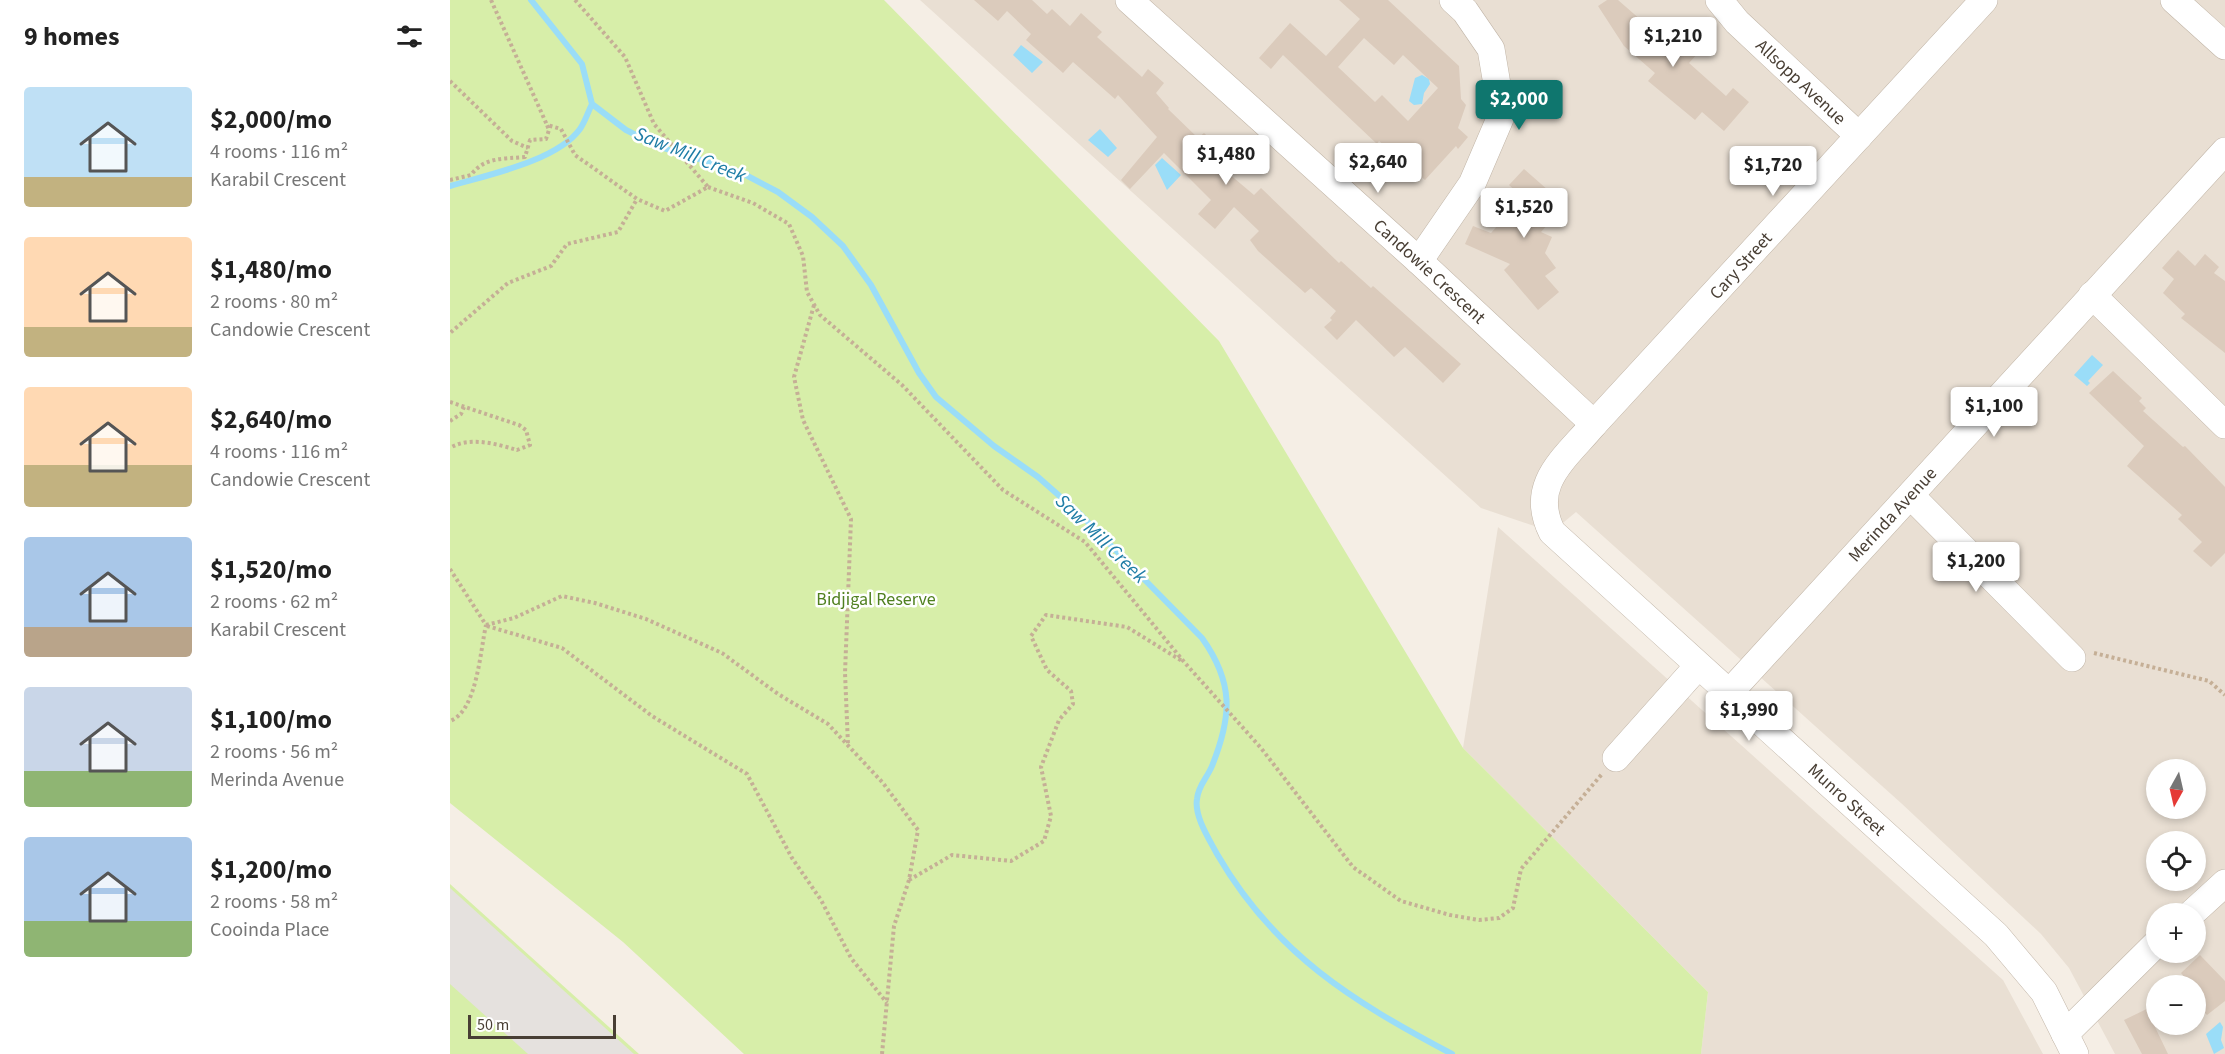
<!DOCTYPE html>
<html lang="en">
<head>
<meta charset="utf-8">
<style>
	body { margin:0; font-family:"Source Sans 3",sans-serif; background:#f2f2f2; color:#222; height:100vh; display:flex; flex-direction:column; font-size:22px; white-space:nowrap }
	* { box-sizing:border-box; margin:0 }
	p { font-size:20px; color:#767676 }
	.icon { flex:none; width:33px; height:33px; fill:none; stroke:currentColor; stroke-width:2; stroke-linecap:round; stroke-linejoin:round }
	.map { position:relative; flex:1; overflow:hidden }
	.sheet { display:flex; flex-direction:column; background:#fff; width:450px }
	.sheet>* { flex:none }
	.needle { width:39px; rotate:188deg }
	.controls { position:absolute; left:1696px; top:759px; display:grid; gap:12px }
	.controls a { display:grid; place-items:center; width:60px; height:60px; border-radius:50%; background:#fff; box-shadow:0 3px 9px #0003; font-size:30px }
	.scale { position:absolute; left:18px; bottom:15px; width:148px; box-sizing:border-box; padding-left:6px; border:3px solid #483e34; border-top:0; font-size:16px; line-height:21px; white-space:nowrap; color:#483e34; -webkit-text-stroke:4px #fff; paint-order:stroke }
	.price { position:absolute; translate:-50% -51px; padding:0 14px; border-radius:6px; background:#fff; color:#222; font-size:20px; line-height:39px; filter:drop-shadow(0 2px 3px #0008) }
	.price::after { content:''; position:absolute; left:50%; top:36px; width:18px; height:14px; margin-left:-9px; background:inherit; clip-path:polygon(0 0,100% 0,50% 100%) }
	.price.selected { background:#0f766e; color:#fff }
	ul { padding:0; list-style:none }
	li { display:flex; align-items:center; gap:18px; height:150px; padding:0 24px }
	li span { display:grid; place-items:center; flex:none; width:168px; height:120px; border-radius:6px; color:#555 }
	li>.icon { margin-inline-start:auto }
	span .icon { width:72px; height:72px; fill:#fffc; stroke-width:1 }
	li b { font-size:26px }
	h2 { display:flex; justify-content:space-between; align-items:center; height:72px; padding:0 24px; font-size:26px }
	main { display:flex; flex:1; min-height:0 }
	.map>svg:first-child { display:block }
	.residential { fill:#e9dfd3; fill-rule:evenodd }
	.green { fill:#d7eea9 }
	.parking { fill:#e5e1de }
	.water { fill:#9addf8 }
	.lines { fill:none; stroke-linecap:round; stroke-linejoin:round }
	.stream { stroke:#9addf8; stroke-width:6 }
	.building { fill:#dbcbbc; fill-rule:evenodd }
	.minor-casing { stroke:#c1b5a7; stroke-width:28 }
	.path { stroke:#c5af96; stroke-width:4; stroke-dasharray:3 3; stroke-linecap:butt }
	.minor { stroke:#fff; stroke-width:27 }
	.labels { text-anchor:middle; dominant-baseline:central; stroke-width:5; stroke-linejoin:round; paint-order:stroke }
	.street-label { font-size:18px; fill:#483e34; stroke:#fff }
	.park-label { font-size:18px; fill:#508020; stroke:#fff }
	.water-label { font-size:20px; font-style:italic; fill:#1f7da6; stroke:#fff }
</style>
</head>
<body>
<main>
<section class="sheet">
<h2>9 homes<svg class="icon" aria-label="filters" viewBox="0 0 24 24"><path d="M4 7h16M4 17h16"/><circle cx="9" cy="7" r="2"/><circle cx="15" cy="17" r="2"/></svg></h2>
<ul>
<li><span style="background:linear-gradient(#bfe0f5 75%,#c2b280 0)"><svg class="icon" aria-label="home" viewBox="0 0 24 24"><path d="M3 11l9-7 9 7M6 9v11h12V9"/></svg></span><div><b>$2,000/mo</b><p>4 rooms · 116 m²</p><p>Karabil Crescent</p></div></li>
<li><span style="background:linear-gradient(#ffd9b3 75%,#c2b280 0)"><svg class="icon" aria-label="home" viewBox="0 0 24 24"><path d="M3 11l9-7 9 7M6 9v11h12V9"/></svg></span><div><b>$1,480/mo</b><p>2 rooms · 80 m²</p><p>Candowie Crescent</p></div></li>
<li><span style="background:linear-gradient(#ffd9b3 65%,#c2b280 0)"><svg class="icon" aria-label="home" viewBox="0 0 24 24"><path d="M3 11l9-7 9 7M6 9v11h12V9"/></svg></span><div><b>$2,640/mo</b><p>4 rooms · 116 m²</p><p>Candowie Crescent</p></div></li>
<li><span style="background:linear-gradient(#a9c7e8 75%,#b9a48a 0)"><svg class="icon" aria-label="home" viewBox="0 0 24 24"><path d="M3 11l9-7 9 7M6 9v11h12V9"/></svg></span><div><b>$1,520/mo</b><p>2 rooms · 62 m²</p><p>Karabil Crescent</p></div></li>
<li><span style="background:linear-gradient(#c9d6e8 70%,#8fb573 0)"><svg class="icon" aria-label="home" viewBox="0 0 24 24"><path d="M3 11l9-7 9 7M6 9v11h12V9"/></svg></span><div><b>$1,100/mo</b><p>2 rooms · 56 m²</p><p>Merinda Avenue</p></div></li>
<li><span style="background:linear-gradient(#a9c7e8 70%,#8fb573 0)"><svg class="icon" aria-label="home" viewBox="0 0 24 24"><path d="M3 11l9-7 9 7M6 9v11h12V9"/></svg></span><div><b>$1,200/mo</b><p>2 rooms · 58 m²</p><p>Cooinda Place</p></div></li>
</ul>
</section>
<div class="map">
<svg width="1775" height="1054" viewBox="0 0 1775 1054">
	<rect width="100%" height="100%" fill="#f5eee5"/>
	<path class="residential" d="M 470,0 L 1775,0 L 1775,1054 L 1665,1054 L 1619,968 L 1591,934 L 1451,803 L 1126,512 L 1102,532 L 1031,508 ZM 1707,770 L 1746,770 L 1746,808 L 1707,808 ZM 1707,842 L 1746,842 L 1746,880 L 1707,880 ZM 1707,914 L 1746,914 L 1746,952 L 1707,952 ZM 1707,986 L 1746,986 L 1746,1024 L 1707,1024 Z
		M 1048,527 L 1553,980 L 1593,1054 L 1251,1054 L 1258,992 L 1013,748 Z"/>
	<path class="green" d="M 0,0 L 434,0 L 769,341 L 1013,748 L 1258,992 L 1251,1054 L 294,1054 L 173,942 L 0,803 Z
		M 0,884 L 189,1054 L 0,1054 Z"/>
	<path class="parking" d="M 0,888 L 184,1054 L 78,1054 L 0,984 Z"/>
	<path class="water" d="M 571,45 L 593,62 L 582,73 L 563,55 Z
		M 972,75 L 979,79 L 980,84 L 974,93 L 972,104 L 964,105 L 959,101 L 965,78 Z
		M 650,129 L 667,148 L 658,157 L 638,140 Z
		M 712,158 L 731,175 L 717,190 L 705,165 Z
		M 1642,355 L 1653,365 L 1638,381 L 1640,383 L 1637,386 L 1624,375 Z
		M 1770,1022 L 1773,1027 L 1771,1040 L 1774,1048 L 1764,1054 L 1756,1034 Z"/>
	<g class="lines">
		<path class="stream" d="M 142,104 L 176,130 L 210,147 L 290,172 L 328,192 L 362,217 L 393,246 L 421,285 L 469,373 L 486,397 L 544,446 L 588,477 L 630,514 L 752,638 C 784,683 782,716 762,766 C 757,778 748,786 747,799 C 744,816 759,839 767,854 C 825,954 902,1001 1002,1054
			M 0,186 C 37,175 107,161 130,129 C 135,122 138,112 142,104 L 132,64 L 81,0"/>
	</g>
	<path class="building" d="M 524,0 L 582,0 L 597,14 L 602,9 L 620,26 L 631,13 L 652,32 L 647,37 L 692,77 L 698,69 L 714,83 L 706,93 L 719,108 L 718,109 L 748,138 L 754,133 L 773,151 L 776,147 L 791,159 L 778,173 L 804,195 L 811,188 L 889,263 L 891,261 L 921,288 L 923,286 L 1011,364 L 993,383 L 955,347 L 944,357 L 906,320 L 887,340 L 874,327 L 882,320 L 880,318 L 886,311 L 861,288 L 855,293 L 808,251 L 800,240 L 809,231 L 784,207 L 765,229 L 748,214 L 761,200 L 714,153 L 680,189 L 671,180 L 707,137 L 668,95 L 665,99 L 623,62 L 613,73 L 576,40 L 581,34 L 557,11 L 548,21 Z
		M 889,0 L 938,0 L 1009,66 L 1011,99 L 1016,105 L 1008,128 L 1018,137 L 1008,149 L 1006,146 L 975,180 L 929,141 L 927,144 L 833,55 L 821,69 L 809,58 L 840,23 L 876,56 L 910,19 ZM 914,38 L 944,65 L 953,55 L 988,88 L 958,121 L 932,95 L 925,102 L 888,67 Z
		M 1157,0 L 1168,0 L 1207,34 L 1212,28 L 1231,45 L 1235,40 L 1249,52 L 1239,63 L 1276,96 L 1283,88 L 1299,102 L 1274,131 L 1252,112 L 1245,120 L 1198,81 L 1205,73 L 1174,46 L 1148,6 Z
		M 1074,169 L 1115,205 L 1091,232 L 1102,237 L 1095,253 L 1106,268 L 1095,276 L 1109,292 L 1088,310 L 1054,270 L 1060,264 L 1015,244 L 1023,226 L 1041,233 L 1072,197 L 1059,185 Z
		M 1728,250 L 1745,266 L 1755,254 L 1769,267 L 1764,273 L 1775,281 L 1775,353 L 1731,318 L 1735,314 L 1713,293 L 1724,279 L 1712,268 Z
		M 1663,371 L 1692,398 L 1689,401 L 1696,408 L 1693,411 L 1733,447 L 1735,446 L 1775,487 L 1775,553 L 1761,567 L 1743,551 L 1752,542 L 1728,519 L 1732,515 L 1677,466 L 1694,446 L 1639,393 Z
		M 1750,955 L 1775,981 L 1775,1001 L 1757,1015 L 1746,1004 L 1746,986 L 1742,986 L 1731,973 Z
		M 1707,1004 L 1705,1027 L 1718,1054 L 1692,1054 L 1674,1020 Z"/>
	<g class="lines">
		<defs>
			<g id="minor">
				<path id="s1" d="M 679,0 L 969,261 L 1144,424"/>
				<path id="s2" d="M 1269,0 L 1287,22 L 1409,136"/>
				<path id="s3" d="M 1534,0 L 1144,424 C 1115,459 1078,484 1102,532 L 1546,935 L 1594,992 L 1625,1054"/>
				<path d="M 1724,0 L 1775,46"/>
				<path d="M 969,261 L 1022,184 L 1052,114 L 1041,49 L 1015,11 L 1003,0"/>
				<path d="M 1642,295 L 1775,425"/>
				<path d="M 1461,496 L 1622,658"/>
				<path id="s4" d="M 1279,693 L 1775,151"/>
				<path d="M 1166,758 L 1248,666"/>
				<path d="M 1741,914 L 1775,883"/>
				<path d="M 1615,1034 L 1707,943"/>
			</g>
		</defs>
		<use href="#minor" class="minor-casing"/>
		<path class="path" d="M 41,0 L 97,125
			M 125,0 L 175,57 L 204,124 L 258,187 L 215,211 L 187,199
			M 0,81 L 62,141 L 78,148
			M 0,180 L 21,175 C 34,157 53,159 75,157 L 80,140 L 96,139 L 99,130 L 97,125 L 111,129 L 125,155 L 187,199 L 168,232 L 117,244 L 101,266 L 58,283 L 0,333
			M 258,187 L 303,203 L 339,224 L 353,256 L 357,292 L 370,315 L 452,385 L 553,490 L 635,542 L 735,663 L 811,748 L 903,867 L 951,901 L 1000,915 L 1029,920 L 1049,918 L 1063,908 L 1071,869 L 1152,774
			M 364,305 L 344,377 L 353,420 L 401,519 L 395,673 L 398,745
			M 0,402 L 69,425 L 76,430 L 80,445 L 67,450 C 47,444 19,436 0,448
			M 0,421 L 11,414 L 14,407
			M 0,569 L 36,625 C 30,652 27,711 0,721
			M 36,625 L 64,618 L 112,596 L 145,603 L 196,619 L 272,653 L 328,694 L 378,724 L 433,783 L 468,830 L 459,880 L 444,926 L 432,1054
			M 37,626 L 112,648 L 202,716 L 297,774 L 342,858 L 371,900 L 401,958 L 437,1003
			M 1644,653 L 1759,681 L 1775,695
			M 459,880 L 502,855 L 561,861 L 594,841 L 601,816 L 591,767 L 609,720 L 623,704 L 621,691 L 597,670 L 581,636 L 596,615 L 677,627 L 732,661"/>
		<use href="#minor" class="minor"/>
	</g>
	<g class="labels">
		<g class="street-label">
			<text stroke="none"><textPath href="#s2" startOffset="116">Allsopp Avenue</textPath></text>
			<text transform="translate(1291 266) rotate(-48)">Cary Street</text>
			<text stroke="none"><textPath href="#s1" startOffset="405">Candowie Crescent</textPath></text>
			<text stroke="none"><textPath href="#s4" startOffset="242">Merinda Avenue</textPath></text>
			<text stroke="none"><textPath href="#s3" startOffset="1100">Munro Street</textPath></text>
		</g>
		<g class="park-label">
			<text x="426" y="599">Bidjigal Reserve</text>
		</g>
		<g class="water-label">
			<text transform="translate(240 155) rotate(22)">Saw Mill Creek</text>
			<text transform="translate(651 539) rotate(44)">Saw Mill Creek</text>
		</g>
	</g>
</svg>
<div class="controls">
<a><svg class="needle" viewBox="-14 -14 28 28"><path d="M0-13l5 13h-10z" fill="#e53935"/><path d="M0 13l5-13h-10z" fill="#767676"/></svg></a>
<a><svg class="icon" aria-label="locate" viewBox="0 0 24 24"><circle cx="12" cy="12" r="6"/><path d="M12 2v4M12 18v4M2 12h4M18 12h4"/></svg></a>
<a>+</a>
<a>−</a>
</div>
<div class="scale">50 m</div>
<b class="price" style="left:1223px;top:68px">$1,210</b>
<b class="price selected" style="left:1069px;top:131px">$2,000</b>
<b class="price" style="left:776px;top:186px">$1,480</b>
<b class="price" style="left:928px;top:194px">$2,640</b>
<b class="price" style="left:1323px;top:197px">$1,720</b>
<b class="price" style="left:1074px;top:239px">$1,520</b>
<b class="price" style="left:1544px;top:438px">$1,100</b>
<b class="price" style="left:1526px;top:593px">$1,200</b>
<b class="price" style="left:1299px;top:742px">$1,990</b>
</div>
</main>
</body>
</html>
